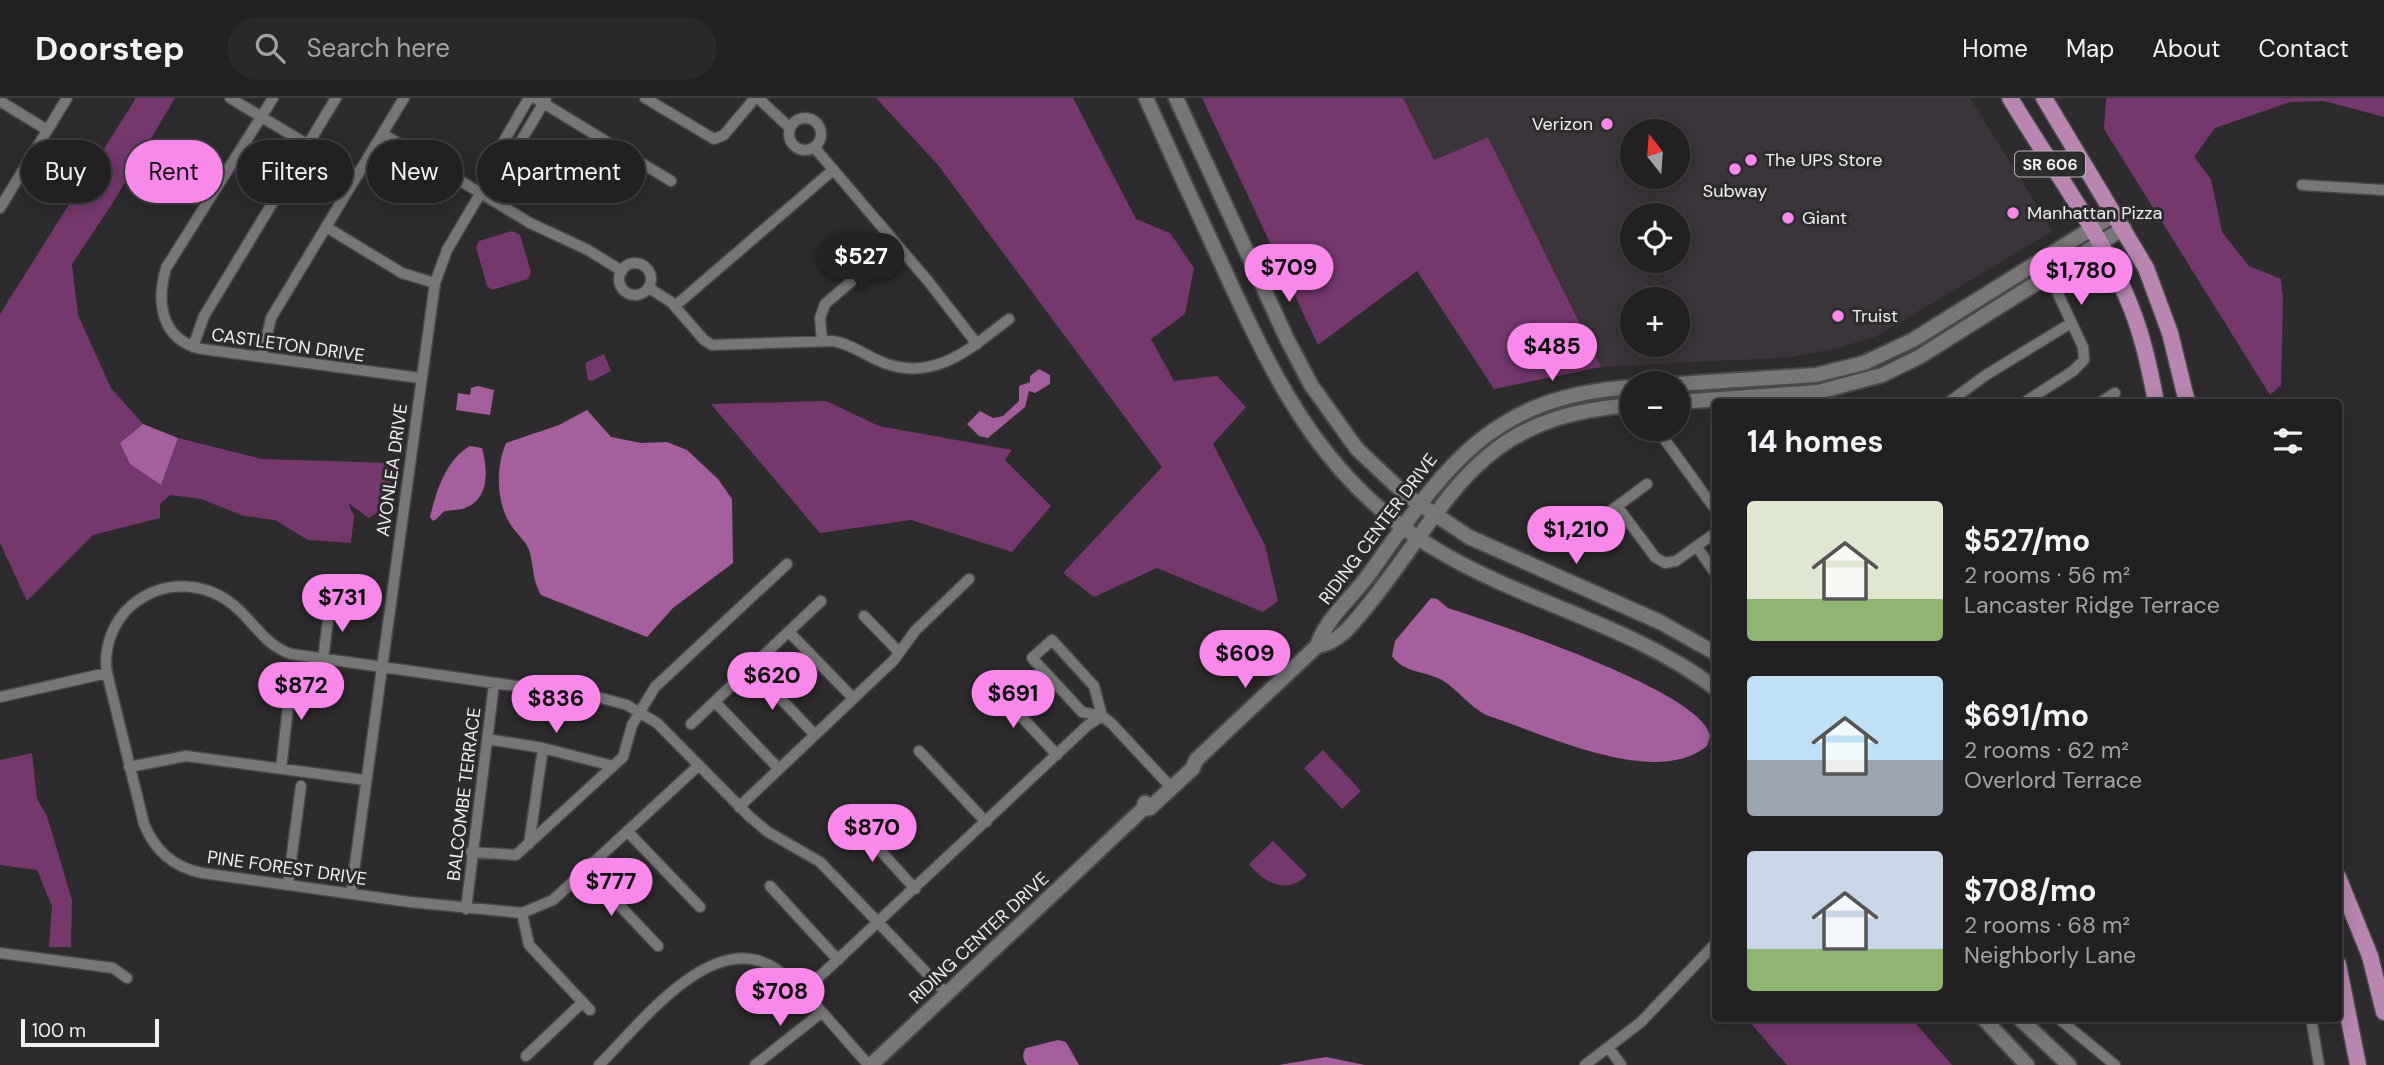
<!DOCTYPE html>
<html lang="en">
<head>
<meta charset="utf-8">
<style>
	body { margin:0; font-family:"DM Sans",sans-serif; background:#2a282a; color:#f1f3f6; height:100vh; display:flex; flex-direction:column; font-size:26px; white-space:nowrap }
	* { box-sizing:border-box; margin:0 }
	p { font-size:23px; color:#a2a3a5 }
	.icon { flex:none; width:38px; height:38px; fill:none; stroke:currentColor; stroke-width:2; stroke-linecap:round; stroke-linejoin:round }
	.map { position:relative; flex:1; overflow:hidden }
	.details { position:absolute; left:1712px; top:301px; width:630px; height:623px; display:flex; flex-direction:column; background:#222022; border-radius:7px; box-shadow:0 4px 18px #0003,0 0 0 2px #3f3e40 }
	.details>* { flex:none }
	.guide { position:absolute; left:21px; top:42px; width:665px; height:63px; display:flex; gap:14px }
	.needle { width:46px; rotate:343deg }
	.controls { position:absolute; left:1620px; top:21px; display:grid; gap:14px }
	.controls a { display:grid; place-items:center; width:70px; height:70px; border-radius:50%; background:#222022; box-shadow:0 4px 18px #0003,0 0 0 2px #3f3e40; font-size:35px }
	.scale { position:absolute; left:21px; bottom:18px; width:138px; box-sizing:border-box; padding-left:7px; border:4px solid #f1eff1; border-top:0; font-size:19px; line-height:24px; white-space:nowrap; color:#f1eff1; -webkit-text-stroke:5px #2d2b2d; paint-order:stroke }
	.price { position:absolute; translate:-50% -60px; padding:0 16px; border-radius:24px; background:#f888ea; color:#111; font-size:23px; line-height:46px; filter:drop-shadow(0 2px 4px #0008) }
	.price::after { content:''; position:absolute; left:50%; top:42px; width:21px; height:16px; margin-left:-10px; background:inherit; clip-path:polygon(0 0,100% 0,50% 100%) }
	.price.on { background:#222; color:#fff }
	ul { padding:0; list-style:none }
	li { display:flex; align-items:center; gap:21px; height:175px; padding:0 35px }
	li span { display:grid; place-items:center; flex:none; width:196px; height:140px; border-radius:7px; color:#555 }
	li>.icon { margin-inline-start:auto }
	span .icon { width:84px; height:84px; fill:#fffc; stroke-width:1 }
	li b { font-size:30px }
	h2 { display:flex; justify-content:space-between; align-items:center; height:84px; padding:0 35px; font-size:30px }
	.pill { padding:0 24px; border-radius:32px; background:#222022; box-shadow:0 4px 18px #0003,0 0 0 2px #3f3e40; font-size:24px; line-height:63px }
	.pill.on { background:#f888ea; color:#111 }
	header { display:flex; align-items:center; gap:42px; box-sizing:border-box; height:98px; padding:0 35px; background:#222022; border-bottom:2px solid #3f3e40 }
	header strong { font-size:33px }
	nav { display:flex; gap:38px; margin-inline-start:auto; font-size:24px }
	.search { width:490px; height:63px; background:#2a282a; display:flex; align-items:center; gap:18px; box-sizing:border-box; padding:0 24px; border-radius:38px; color:#a2a3a5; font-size:26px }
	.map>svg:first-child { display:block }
	.built { fill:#3b343a; fill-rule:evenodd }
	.green { fill:#74386d }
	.water { fill:#a55f9c }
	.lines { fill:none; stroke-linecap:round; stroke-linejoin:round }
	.street-casing { stroke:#4a484a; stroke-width:13 }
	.secondary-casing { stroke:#4a484a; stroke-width:18 }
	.primary-casing { stroke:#4a484a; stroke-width:19 }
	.street { stroke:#797678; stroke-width:10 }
	.secondary { stroke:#797678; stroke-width:14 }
	.primary { stroke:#b886b0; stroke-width:16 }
	.poi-dot { fill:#f888ea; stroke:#2d2b2d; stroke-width:2.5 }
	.labels { text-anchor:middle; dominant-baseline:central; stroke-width:6; stroke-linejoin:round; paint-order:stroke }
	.shield { fill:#2d2b2d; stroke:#b6b4b6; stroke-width:2 }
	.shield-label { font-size:16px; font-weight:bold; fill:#f1eff1 }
	.poi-label { font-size:18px; fill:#f1eff1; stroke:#2d2b2d; text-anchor:start }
	.street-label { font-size:18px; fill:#f1eff1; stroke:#2d2b2d }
</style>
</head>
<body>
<header>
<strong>Doorstep</strong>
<div class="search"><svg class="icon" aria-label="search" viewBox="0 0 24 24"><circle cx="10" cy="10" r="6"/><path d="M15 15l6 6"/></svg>Search here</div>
<nav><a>Home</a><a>Map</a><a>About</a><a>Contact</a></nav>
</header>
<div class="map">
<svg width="2384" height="967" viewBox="0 0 2384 967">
	<rect width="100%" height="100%" fill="#2d2b2d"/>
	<path class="built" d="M 1403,0 L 1970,0 L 2053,133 L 1877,238 L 1839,250 L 1793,259 L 1601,269 L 1488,39 L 1434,62 ZM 1633,33 L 1678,33 L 1678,79 L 1633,79 ZM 1633,117 L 1678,117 L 1678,163 L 1633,163 ZM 1633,201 L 1678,201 L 1678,247 L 1633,247 Z"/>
	<path class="green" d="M 136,0 L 175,0 L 112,106 L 72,166 L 78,217 L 111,290 L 143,326 L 120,345 L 130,366 L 161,386 L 178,340 L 262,361 L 394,365 L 385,410 L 369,420 L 348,405 L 354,418 L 351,445 L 308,442 L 275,422 L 244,418 L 201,401 L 170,397 L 160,406 L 160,420 L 93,437 L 27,503 L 0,445 L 0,216 Z
		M 876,0 L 1073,0 L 1136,121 L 1170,135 L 1194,170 L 1185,216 L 1151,241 L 1174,283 L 1217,278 L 1246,309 L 1213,346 L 1265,447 L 1278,503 L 1263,514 L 1157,470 L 1094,499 L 1063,475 L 1162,369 L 938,67 Z
		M 1202,0 L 1403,0 L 1434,62 L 1488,39 L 1601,269 L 1494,291 L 1417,173 L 1318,247 Z
		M 2106,0 L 2384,0 L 2384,19 L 2324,3 L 2290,4 L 2215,30 L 2194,59 L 2211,81 L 2222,134 L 2249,168 L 2281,181 L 2283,202 L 2281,287 L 2270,297 L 2104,31 Z
		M 512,133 L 520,137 L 531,174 L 528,181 L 492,192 L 487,188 L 476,149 L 479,143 Z
		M 604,256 L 611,273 L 592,283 L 588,282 L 585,265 Z
		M 826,303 L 879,328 L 1012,352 L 1005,362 L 1051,408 L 1012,454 L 911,422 L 820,435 L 711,306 Z
		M 1323,652 L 1361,693 L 1342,711 L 1304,670 Z
		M 32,655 L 37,701 L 47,718 L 72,802 L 71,849 L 49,849 L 52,808 L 37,772 L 0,767 L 0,662 Z
		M 1273,743 L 1307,777 C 1287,798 1263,784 1249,766 Z
		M 1747,921 L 1912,921 L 1952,967 L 1787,967 Z"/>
	<path class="water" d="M 1039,271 L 1050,277 L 1050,286 L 1035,295 L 1029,293 L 1025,309 L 988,340 L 979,338 L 967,326 L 980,313 L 993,320 L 1003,318 L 1019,303 L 1019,288 L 1030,284 L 1030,278 Z
		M 478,288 L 494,292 L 490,317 L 456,312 L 458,295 L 470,297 L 471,290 Z
		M 587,312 L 611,339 L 641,345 L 667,344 L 687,352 L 718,381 L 732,401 L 733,465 L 673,510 L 647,539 L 541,497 C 532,481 534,471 530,455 C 528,444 514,434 509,424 C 496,402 496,368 506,345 L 559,327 Z
		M 143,326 L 178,340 L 161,387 L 130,366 L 120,345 Z
		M 470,348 L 482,350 C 488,373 490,403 462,411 C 457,412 451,412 445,413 C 441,415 438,421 433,423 L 430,419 C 436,394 446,361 470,348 Z
		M 1431,500 L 1437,501 L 1448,510 C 1494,525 1704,594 1710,638 L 1707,648 C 1655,691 1542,635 1486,617 C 1469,608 1458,592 1442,582 C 1425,573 1404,575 1392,558 L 1395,543 Z
		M 1058,942 L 1066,944 L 1079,967 L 1027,967 C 1022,961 1022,956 1026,950 Z
		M 1326,959 L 1365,967 L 1279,967 Z"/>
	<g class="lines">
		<defs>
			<path id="street" d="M 230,0 L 358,77
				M 273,0 L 166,170 C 156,205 161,242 202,251 L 420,280
				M 535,0 L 671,83
				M 645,0 L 714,41 L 724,37 L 755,0
				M 758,0 L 790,30
				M 0,3 L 47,32
				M789 36a16 16 0 1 1 32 0a16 16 0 1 1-32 0Z
				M 383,36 L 530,125 L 588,152 L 622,173
				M 814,49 L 928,183 L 977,246
				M 2302,87 L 2384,92
				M 483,91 L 496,85 L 546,1
				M 0,110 L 67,0
				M 326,129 L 402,175 L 435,185
				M619 181a16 16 0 1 1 32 0a16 16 0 1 1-32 0Z
				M 649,190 L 671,204 L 704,242 L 712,247 L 833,243 C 853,246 868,260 887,266 C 937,283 973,248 1009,221
				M 675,208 L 833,72
				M 822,243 L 820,220 L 825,206 L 896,145
				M 193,249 L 204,218 L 336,0
				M 262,259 L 271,220 L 404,0
				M 1949,304 L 1986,277 L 2071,225
				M 2025,304 L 2073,273 L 2084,262 L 2083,249 L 2058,196
				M 2101,304 L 2115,295
				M 1665,342 L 1715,411
				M 1617,408 L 1655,459 L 1665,465 L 1676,463 L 1715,435
				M 1597,423 L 1647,386
				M 1697,449 L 1715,475
				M 864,518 L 899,554
				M 789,534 L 853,600
				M 323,562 L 330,506
				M 751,569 L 815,637
				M 991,586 L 1057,657
				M 0,599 L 107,575
				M 715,604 L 779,671
				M 1102,618 L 1094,588 L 1052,542 L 1032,560 L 1082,614 L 1102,618 L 1111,625 L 1169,687
				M 691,626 L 821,503
				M 487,641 L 543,650 L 613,668
				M 919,653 L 986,724
				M 699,667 L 553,802 L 522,815 L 410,804 L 202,775 C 173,769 155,753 144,726 L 107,575 C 103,550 113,523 132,507 C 164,480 209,483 239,512 C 257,529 267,548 291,556 L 601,600 L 627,607 L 657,625 L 750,719 L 768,734 L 820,764 L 947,896
				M 129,669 L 186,658 L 365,682
				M 281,671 L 292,574
				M 739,709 L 894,562 L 915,533 L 969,481
				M 851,720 L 915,791
				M 627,733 L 700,809
				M 529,746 L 543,650
				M 471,754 L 516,757 L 623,659 L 632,627 L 655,589 L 787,466
				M 586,772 L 658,848
				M 288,786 L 301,688
				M 770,788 L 838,862
				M 351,795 L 435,185 L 447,152 L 483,91 L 484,77 L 529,0
				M 466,811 L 494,586
				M 522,815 L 529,847 L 590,912
				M 0,855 L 113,870 L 127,880
				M 802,895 L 1088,627 L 1102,618
				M 2058,920 L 2115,967
				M 2311,920 L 2319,967
				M 1609,950 L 1621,967
				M 526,958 L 583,904
				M 599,967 C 639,928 712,828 776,871 C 811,896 839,936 869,967
				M 755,967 L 821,915
				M 1585,967 L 1641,924 L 1715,846"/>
			<path id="secondary" d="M 1146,0 C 1171,56 1197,113 1223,169 C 1278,290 1328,392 1449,459 C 1535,507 1636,530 1715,590
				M 1176,0 L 1286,239 L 1311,287 L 1357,351 L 1406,397 L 1469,439 L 1660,524 L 1715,555
				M 1678,286 L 1816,277 L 1864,265 L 1913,242 L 2115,116
				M 1678,304 L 1818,294 L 1882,277 L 1919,259 L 2124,130
				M 1317,548 C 1341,544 1354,524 1369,506 C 1455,398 1476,318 1633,307
				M 1143,711 L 1150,710 L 1193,670 L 1196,662 L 1317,548 C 1326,520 1353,499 1370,475 C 1446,368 1490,298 1633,289
				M 1983,920 L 2027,967
				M 2019,920 L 2069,967
				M 871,967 L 1143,711 L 1145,705"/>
			<path id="primary" d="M 2010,0 C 2048,64 2096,127 2125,195 C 2141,230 2149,267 2156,304
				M 2044,0 L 2146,170 L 2170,235 L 2187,304
				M 2338,779 L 2370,858 L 2384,914
				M 2338,866 L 2358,967"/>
		</defs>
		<use href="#street" class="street-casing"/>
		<use href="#secondary" class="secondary-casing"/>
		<use href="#primary" class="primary-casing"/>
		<use href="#street" class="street"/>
		<use href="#secondary" class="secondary"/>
		<use href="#primary" class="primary"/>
	</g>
	<g class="poi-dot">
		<circle cx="1607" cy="26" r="7"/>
		<circle cx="1751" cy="62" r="7"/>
		<circle cx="1735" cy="71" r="7"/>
		<circle cx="2013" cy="115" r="7"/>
		<circle cx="1788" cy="120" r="7"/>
		<circle cx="1838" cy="218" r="7"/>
	</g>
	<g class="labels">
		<rect class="shield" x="2015" y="53.5" width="70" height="25" rx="5"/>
		<g class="shield-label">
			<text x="2050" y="66">SR 606</text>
		</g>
		<g class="poi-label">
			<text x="1593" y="26" text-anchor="end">Verizon</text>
			<text x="1765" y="62">The UPS Store</text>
			<text x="1735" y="93" text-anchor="middle">Subway</text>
			<text x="2027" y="115">Manhattan Pizza</text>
			<text x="1802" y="120">Giant</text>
			<text x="1852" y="218">Truist</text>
		</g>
		<g class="street-label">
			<text transform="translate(288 247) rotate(8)">CASTLETON DRIVE</text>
			<text transform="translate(392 372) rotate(-82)">AVONLEA DRIVE</text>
			<text transform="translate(1378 431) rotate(-53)">RIDING CENTER DRIVE</text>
			<text transform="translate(464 696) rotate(-83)">BALCOMBE TERRACE</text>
			<text transform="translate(287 770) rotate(8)">PINE FOREST DRIVE</text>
			<text transform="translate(979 840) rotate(-43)">RIDING CENTER DRIVE</text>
		</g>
	</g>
</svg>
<div class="controls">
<a><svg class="needle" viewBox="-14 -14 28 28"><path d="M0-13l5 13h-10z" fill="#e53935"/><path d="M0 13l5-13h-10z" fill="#a2a3a5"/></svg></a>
<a><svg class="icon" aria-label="locate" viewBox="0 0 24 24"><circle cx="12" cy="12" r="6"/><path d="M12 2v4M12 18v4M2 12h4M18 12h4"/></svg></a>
<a>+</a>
<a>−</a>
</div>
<div class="scale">100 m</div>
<b class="price on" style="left:861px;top:195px">$527</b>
<b class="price" style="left:1289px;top:206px">$709</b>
<b class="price" style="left:2081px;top:209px">$1,780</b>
<b class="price" style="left:1552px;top:285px">$485</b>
<b class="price" style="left:1576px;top:468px">$1,210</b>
<b class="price" style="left:342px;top:536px">$731</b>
<b class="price" style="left:1245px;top:592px">$609</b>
<b class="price" style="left:772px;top:614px">$620</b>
<b class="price" style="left:301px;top:624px">$872</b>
<b class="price" style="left:1013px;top:632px">$691</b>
<b class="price" style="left:556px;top:637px">$836</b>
<b class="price" style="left:872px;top:766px">$870</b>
<b class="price" style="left:611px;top:820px">$777</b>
<b class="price" style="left:780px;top:930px">$708</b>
<div class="guide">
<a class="pill">Buy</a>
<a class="pill on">Rent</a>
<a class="pill">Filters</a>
<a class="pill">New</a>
<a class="pill">Apartment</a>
</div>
<section class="details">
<h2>14 homes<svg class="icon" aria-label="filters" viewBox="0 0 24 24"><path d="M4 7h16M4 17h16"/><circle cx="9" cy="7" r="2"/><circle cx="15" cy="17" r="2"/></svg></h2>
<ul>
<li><span style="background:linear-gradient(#dfe7d0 70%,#8fb573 0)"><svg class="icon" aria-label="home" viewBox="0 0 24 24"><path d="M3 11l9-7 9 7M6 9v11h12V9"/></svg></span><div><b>$527/mo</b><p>2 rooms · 56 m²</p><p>Lancaster Ridge Terrace</p></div></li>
<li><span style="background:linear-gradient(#bfe0f5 60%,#9aa5b1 0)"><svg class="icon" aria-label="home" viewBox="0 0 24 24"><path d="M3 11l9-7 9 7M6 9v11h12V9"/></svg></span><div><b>$691/mo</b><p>2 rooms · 62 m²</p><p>Overlord Terrace</p></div></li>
<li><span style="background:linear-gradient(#c9d6e8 70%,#8fb573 0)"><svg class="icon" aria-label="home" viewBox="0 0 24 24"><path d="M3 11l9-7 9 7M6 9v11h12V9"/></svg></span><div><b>$708/mo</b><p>2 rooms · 68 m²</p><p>Neighborly Lane</p></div></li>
</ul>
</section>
</div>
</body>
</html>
